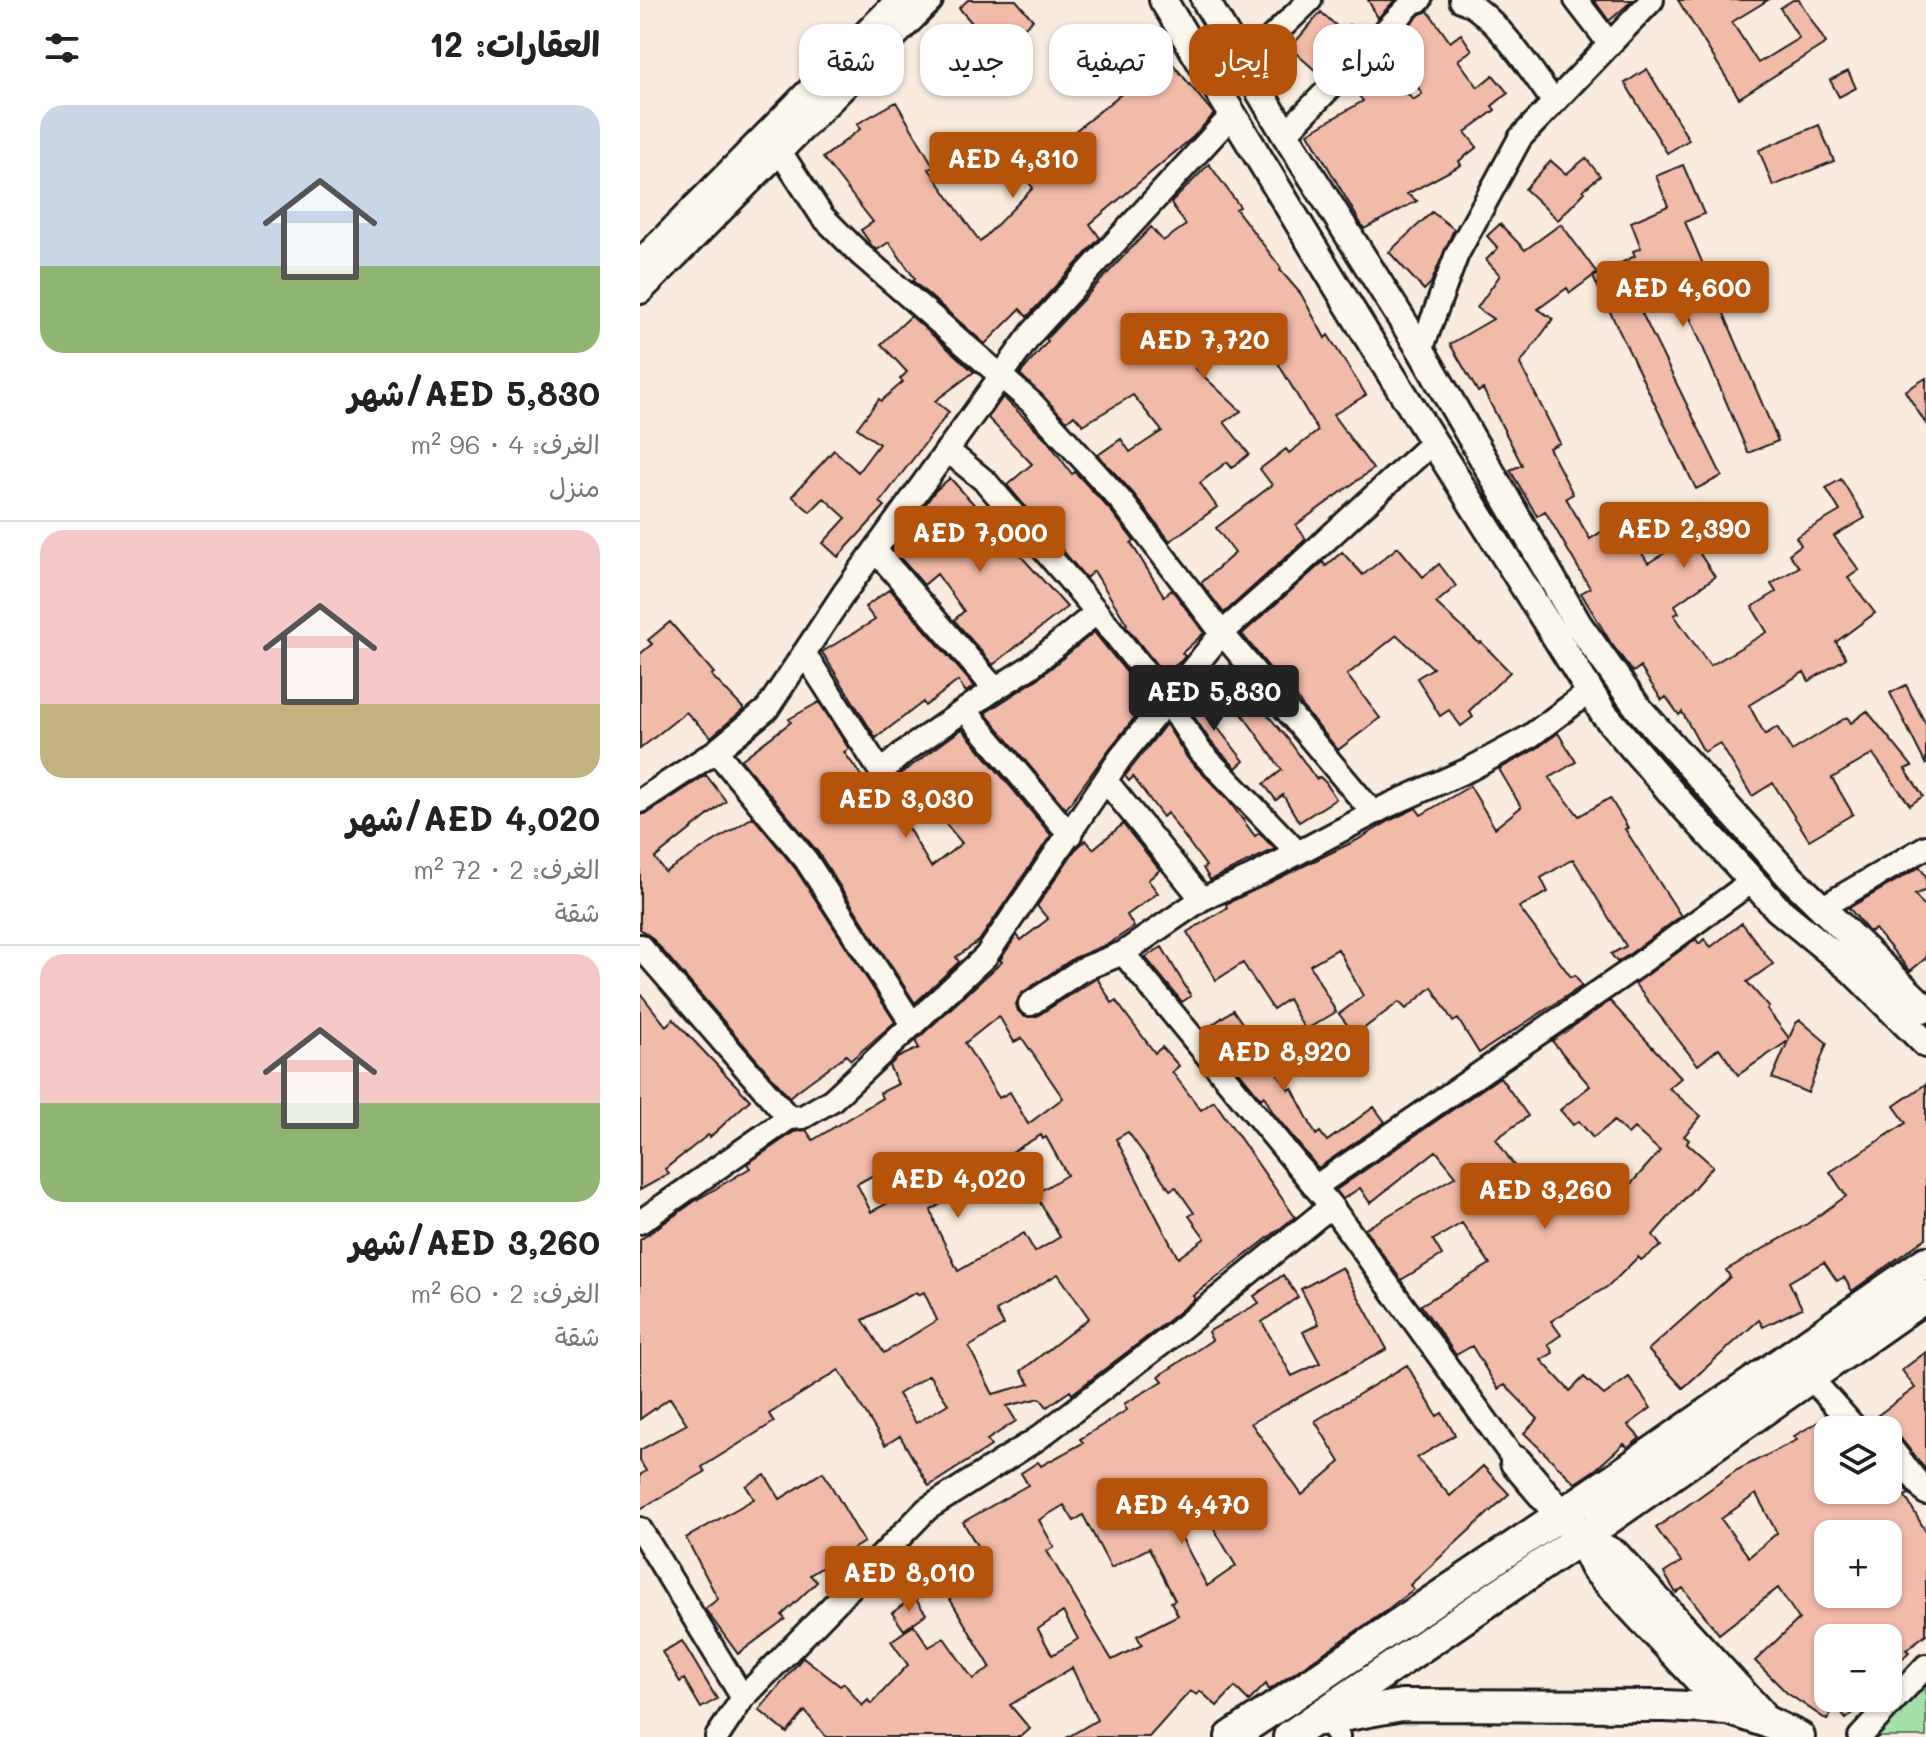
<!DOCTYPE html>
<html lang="ar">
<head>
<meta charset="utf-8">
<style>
	body { margin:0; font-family:Mali,"Playpen Sans Arabic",sans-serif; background:#f6f6f6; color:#222; direction:rtl; height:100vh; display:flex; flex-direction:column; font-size:30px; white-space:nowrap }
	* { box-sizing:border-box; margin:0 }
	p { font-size:26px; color:#767676 }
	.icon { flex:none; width:44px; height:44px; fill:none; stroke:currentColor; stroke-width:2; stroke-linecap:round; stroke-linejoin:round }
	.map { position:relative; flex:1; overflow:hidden; direction:ltr }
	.drawer { display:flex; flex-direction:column; background:#fff; width:640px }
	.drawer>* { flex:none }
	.hud { position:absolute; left:24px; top:24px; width:760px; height:72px; direction:rtl; display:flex; gap:16px }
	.controls { position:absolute; left:1174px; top:1416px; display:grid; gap:16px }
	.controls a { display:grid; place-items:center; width:88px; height:88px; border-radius:16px; background:#fff; box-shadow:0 2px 6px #0004; font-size:40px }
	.price { position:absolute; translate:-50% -68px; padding:0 18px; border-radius:8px; background:#b45309; color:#fff; font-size:26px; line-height:52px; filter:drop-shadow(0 2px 4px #0008) }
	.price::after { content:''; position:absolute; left:50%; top:48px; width:24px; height:18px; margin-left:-12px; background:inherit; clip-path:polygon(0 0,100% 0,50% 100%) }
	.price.current { background:#222; color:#fff }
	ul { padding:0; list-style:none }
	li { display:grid; align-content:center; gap:16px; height:424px; padding:0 40px }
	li+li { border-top:2px solid #e0e0e0 }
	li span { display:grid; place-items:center; height:248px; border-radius:24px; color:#555 }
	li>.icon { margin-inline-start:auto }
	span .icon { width:144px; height:144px; fill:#fffc; stroke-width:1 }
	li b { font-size:34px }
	h2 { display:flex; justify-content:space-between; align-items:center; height:96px; padding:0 40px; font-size:34px }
	.pill { padding:0 28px; border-radius:24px; background:#fff; box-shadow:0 2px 6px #0004; font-size:28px; line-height:72px }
	.pill.current { background:#b45309; color:#fff }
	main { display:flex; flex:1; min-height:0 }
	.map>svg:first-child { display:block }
	.green { fill:#a4e1a8; stroke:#607e62; stroke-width:2 }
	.building { fill:#f2baa8; stroke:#1c1c1c; stroke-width:2; fill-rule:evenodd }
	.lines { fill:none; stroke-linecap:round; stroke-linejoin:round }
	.minor-casing { stroke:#1c1c1c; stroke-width:28 }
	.tertiary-casing { stroke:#1c1c1c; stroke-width:32 }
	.secondary-casing { stroke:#1c1c1c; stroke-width:36 }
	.minor { stroke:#fbf7ec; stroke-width:22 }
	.tertiary { stroke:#fbf7ec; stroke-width:26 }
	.secondary { stroke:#fbf7ec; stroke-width:30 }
</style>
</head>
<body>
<main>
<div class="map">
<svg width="1286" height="1737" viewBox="0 0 1286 1737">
	<rect width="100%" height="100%" fill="#f9ebde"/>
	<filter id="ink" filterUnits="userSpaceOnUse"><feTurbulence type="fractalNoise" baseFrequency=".0125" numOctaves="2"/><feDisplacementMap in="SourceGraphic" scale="16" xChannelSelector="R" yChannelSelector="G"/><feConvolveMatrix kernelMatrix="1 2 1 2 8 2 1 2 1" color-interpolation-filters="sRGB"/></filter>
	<g filter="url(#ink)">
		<path class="green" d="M 1286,1673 L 1286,1737 L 1229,1737 Z"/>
		<path class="building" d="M 328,0 L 376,0 L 393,20 L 356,51 L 319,8 Z
			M 728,0 L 755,0 L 738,18 Z
			M 954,0 L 993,0 L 969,21 Z
			M 1038,0 L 1128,0 L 1092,22 L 1118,63 L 1159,38 L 1140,8 L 1153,0 L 1159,0 L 1186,43 L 1099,98 Z
			M 788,11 L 810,42 L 821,34 L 832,50 L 818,60 L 838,87 L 853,75 L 868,93 L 852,106 L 855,110 L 825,132 L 837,147 L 819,161 L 821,165 L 767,194 L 777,201 L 724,229 L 668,133 L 723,101 L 711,86 L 737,59 L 773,100 L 782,94 L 752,43 L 780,14 Z
			M 681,12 L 702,31 L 709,25 L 719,37 L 694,63 L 690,57 L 677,72 L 650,48 Z
			M 527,57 L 574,114 L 553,137 L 450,224 L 460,238 L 387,317 L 380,309 L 345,344 L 273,281 L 275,279 L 249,242 L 237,250 L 232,246 L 221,230 L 233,222 L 183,158 L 220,129 L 217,124 L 256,102 L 294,167 L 289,169 L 340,242 L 393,188 L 376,166 L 391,156 L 403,172 L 434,132 Z
			M 1007,69 L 1049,140 L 1027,153 L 985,83 Z
			M 1208,71 L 1216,88 L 1199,97 L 1190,80 Z
			M 1179,125 L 1194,161 L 1133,186 L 1119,150 Z
			M 946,158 L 960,176 L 943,190 L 945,192 L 918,220 L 885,189 L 911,161 L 926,174 Z
			M 569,164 L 600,207 L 596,209 L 641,268 L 640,270 L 661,294 L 685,338 L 688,335 L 726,395 L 693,415 L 733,469 L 656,525 L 666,539 L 584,613 L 561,583 L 595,553 L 576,528 L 632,485 L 620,469 L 646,449 L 649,453 L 678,431 L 612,319 L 555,368 L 601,411 L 584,422 L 609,454 L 592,468 L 587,462 L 560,483 L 577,507 L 530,541 L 493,493 L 458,455 L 481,439 L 490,452 L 522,431 L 493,395 L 443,425 L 434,415 L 427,421 L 380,374 L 408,341 L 406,339 L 511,227 L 523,241 L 546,225 L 531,203 Z
			M 1043,165 L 1064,214 L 1045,222 L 1138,441 L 1108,453 L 1029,268 L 988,285 L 1082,476 L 1056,489 L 953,277 L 995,256 L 993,251 L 1001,248 L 991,222 L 1028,206 L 1016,176 Z
			M 792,212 L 814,229 L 791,283 L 784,290 L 749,252 Z
			M 860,224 L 885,250 L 921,224 L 957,273 L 930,293 L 927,288 L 898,309 L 913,319 L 880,364 L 920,443 L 909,448 L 933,494 L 926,498 L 950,539 L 981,519 L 1008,563 L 1053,536 L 1042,515 L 1061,505 L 1070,525 L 1100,507 L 1111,523 L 1060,554 L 1075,577 L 1035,605 L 1039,613 L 1034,615 L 1070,666 L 1127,632 L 1112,607 L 1136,592 L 1131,584 L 1159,567 L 1149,554 L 1161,545 L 1156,537 L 1200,511 L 1186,488 L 1201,479 L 1225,518 L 1194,536 L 1219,570 L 1208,578 L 1235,613 L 1196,642 L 1206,658 L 1169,681 L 1164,672 L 1109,705 L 1125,735 L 1137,727 L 1152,751 L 1207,717 L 1211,723 L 1227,711 L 1272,766 L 1265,769 L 1283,796 L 1270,805 L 1233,754 L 1192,778 L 1213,814 L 1169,840 L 1133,783 L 1112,796 L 1080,743 L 1064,752 L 1042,712 L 1039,715 L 1026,697 L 1022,700 L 1000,667 L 993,672 L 971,643 L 941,593 L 950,588 L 905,511 L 897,516 L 870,470 L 882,465 L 843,389 L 838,392 L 810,344 L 853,319 L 837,308 L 860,275 L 846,260 L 858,248 L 847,236 Z
			M 271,316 L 334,372 L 295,401 L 309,412 L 240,502 L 245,506 L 198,557 L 183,543 L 206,518 L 184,498 L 170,512 L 152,496 L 194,450 L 218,472 L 239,444 L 217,428 L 239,399 L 241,401 L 263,382 L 260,379 L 267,372 L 241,344 Z
			M 1286,378 L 1286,424 L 1265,391 Z
			M 363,397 L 406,439 L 432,474 L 435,472 L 471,511 L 494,541 L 491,543 L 524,596 L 532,590 L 564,633 L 542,653 L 545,656 L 541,661 L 524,674 L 485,625 L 487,624 L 454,571 L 446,578 L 367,485 L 392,464 L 348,418 Z
			M 310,478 L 427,607 L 353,665 L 314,620 L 324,611 L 297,574 L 284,585 L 257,554 L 290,523 L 280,512 L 295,491 Z
			M 758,547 L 783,577 L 799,564 L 816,586 L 796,603 L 839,643 L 841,642 L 870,672 L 829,711 L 833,717 L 821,726 L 809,710 L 800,716 L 777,678 L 793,668 L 757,635 L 707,675 L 740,718 L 698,750 L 664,709 L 648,683 L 644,686 L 602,634 L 683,562 L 686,566 L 702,552 L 723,575 Z
			M 250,589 L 334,686 L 326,692 L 318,681 L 285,706 L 283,702 L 236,738 L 182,652 L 235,620 L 225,607 Z
			M 30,622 L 74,673 L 71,675 L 104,709 L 71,737 L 46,712 L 0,749 L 0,654 L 12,644 L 8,640 Z
			M 454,632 L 509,700 L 470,748 L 426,809 L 345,713 L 399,678 Z
			M 591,665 L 603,680 L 600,683 L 648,739 L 676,779 L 680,777 L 686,783 L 696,799 L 659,822 L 643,795 L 636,800 L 624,784 L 642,770 L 575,676 Z
			M 1266,685 L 1286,725 L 1286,765 L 1250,693 Z
			M 553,697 L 604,761 L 596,768 L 571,742 L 545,703 Z
			M 179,702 L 209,749 L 204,752 L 234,793 L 322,729 L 411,835 L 339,941 L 316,957 L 319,962 L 275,1003 L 178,852 L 101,760 L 151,722 L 149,719 ZM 294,810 L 322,843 L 291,867 L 267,826 Z
			M 526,724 L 548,759 L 588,800 L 615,836 L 619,833 L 635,849 L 570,880 L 563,868 L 566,866 L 527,813 L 523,817 L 493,777 L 489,781 L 485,776 Z
			M 918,733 L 936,762 L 909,778 L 939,816 L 970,798 L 988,828 L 985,829 L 1041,916 L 987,956 L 977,962 L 971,954 L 986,946 L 933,859 L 901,878 L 908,892 L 879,907 L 931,977 L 935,975 L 942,986 L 839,1053 L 818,1019 L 813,1022 L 792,987 L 766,1009 L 759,1002 L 715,1035 L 699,1014 L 723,996 L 698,949 L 670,965 L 696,1012 L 665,1030 L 648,999 L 633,1009 L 603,963 L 576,980 L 547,932 L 587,908 L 586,904 L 717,840 L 751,820 L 776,808 L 781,815 L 830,786 L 855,828 L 881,807 L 859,769 L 896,749 Z
			M 66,775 L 86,801 L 15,858 L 25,872 L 113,817 L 155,868 L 255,1022 L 211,1060 L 206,1055 L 149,1097 L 11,937 L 0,929 L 0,815 L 8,813 Z
			M 483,824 L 520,870 L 508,880 L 518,893 L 487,915 L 494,927 L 468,944 L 434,958 L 382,993 L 376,1004 L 378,1011 L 385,1017 L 397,1016 L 457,978 L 472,1003 L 476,1001 L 515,1053 L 522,1047 L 539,1066 L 532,1072 L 561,1110 L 574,1101 L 655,1217 L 553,1296 L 555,1299 L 520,1327 L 432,1394 L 430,1391 L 407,1407 L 400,1398 L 367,1406 L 376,1421 L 347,1440 L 351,1446 L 289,1486 L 260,1436 L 245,1445 L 199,1370 L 129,1414 L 134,1422 L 62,1467 L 65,1472 L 0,1509 L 0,1475 L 6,1471 L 0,1461 L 0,1450 L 47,1424 L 30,1398 L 0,1419 L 0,1240 L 55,1201 L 110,1168 L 107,1164 L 154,1132 L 166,1130 L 173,1140 L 242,1098 L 240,1093 L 258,1084 L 249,1066 L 257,1058 L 279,1048 L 275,1041 L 362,962 L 360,960 L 377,935 L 381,940 L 408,919 L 397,906 L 435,850 L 446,840 L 453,849 ZM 359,1016 L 374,1042 L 382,1038 L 423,1098 L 388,1124 L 370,1092 L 359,1098 L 325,1043 ZM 488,1132 L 530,1190 L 536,1187 L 554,1213 L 549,1216 L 565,1238 L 538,1258 L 476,1139 ZM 401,1135 L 403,1139 L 406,1137 L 427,1175 L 395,1194 L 420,1237 L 395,1252 L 384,1233 L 318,1271 L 296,1226 L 291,1210 L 332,1186 L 328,1178 ZM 248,1167 L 263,1195 L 231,1212 L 217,1184 ZM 418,1274 L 449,1318 L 381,1371 L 390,1384 L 353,1394 L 329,1347 L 364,1325 L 356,1311 ZM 277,1292 L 278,1295 L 284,1292 L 297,1320 L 244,1353 L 223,1320 ZM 289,1375 L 308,1404 L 276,1423 L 258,1394 Z
			M 1280,867 L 1286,877 L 1286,890 L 1275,895 L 1286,909 L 1286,958 L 1270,971 L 1235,929 L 1229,932 L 1209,908 Z
			M 1102,923 L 1133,964 L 1107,982 L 1129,1007 L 1127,1009 L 1149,1038 L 1156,1023 L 1160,1020 L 1187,1043 L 1168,1093 L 1132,1078 L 1148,1041 L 1098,1075 L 1079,1048 L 1058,1065 L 995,984 L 1056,939 L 1059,944 L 1064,939 L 1071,947 Z
			M 522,947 L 551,996 L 542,1002 L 505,957 Z
			M 0,993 L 26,1026 L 33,1019 L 110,1100 L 70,1137 L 68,1135 L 25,1169 L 29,1174 L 0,1190 Z
			M 970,1001 L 1041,1078 L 1029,1088 L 1061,1116 L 1044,1136 L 1049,1140 L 1047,1143 L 1073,1166 L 1013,1235 L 1021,1246 L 1001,1260 L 998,1257 L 970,1285 L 911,1321 L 921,1335 L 908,1344 L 913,1353 L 901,1360 L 930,1391 L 944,1377 L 964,1395 L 989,1377 L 1011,1408 L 988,1425 L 1000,1438 L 988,1448 L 984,1444 L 956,1469 L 935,1483 L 884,1433 L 898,1419 L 865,1385 L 858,1389 L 832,1346 L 816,1355 L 781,1305 L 850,1264 L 822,1223 L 793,1240 L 802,1255 L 761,1280 L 725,1229 L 816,1176 L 796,1151 L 730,1203 L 720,1188 L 703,1199 L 696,1190 L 860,1077 L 888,1116 L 856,1139 L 890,1189 L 911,1175 L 933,1207 L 973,1179 L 983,1193 L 1020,1151 L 994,1128 L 988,1134 L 974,1121 L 953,1138 L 939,1121 L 933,1125 L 920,1110 L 950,1086 L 912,1041 Z
			M 593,1010 L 649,1090 L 652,1088 L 676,1135 L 680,1132 L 687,1141 L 734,1107 L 745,1122 L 678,1168 L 634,1114 L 624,1096 L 621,1099 L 565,1030 Z
			M 1286,1084 L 1286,1238 L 1212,1291 L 1204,1277 L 1197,1281 L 1184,1262 L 1149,1282 L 1162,1308 L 1123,1327 L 1119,1320 L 1043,1388 L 1008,1350 L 1090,1277 L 1086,1270 L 1167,1224 L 1206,1196 L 1190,1172 L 1266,1123 L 1254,1106 Z
			M 702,1267 L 747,1349 L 611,1423 L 662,1495 L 700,1462 L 675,1421 L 767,1365 L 797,1416 L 802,1413 L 815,1435 L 777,1458 L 810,1496 L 843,1466 L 869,1494 L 770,1585 L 774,1589 L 744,1612 L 629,1690 L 626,1684 L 609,1701 L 595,1687 L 577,1706 L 560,1691 L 557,1695 L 550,1691 L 509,1737 L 428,1737 L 457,1720 L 432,1668 L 370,1705 L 390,1729 L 381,1737 L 186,1737 L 165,1711 L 147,1733 L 119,1710 L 163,1657 L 200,1686 L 204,1683 L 222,1706 L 228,1700 L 231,1704 L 268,1665 L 251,1641 L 274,1625 L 289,1647 L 304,1638 L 333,1679 L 351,1668 L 304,1589 L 347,1563 L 323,1522 L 388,1485 L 381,1473 L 398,1462 L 401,1466 L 443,1443 L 440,1439 L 487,1410 L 484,1404 L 523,1381 L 519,1376 L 572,1340 L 568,1332 L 619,1303 L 614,1296 L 643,1275 L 658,1297 L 622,1322 L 652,1376 L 680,1363 L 663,1332 L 679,1324 L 661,1289 ZM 424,1505 L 434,1521 L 443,1515 L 471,1568 L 509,1548 L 535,1600 L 531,1602 L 538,1615 L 497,1636 L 502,1645 L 472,1660 L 407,1551 L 414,1547 L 399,1520 ZM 567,1517 L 596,1566 L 567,1586 L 537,1529 ZM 423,1612 L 438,1639 L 412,1655 L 398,1629 Z
			M 1286,1352 L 1286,1470 L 1258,1435 L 1253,1431 L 1242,1430 L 1234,1418 L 1275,1388 L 1262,1370 Z
			M 1187,1417 L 1188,1490 L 1248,1490 L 1248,1467 L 1269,1494 L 1265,1496 L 1286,1532 L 1286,1634 L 1266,1650 L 1269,1652 L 1248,1674 L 1248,1638 L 1188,1638 L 1188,1698 L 1231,1698 L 1206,1719 L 1196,1707 L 1187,1720 L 1147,1693 L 1115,1661 L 1159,1619 L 1138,1588 L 1079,1634 L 1043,1588 L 1036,1593 L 1024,1573 L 1041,1562 L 1016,1528 L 1097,1470 L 1157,1440 L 1154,1436 ZM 1116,1494 L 1137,1533 L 1109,1557 L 1081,1519 ZM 1188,1534 L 1248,1534 L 1248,1594 L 1188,1594 Z
			M 183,1472 L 224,1542 L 170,1575 L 177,1582 L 142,1615 L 145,1619 L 98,1654 L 65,1609 L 78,1599 L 46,1538 L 114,1499 L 106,1486 L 125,1475 L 140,1499 Z
			M 274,1597 L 286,1614 L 264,1630 L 252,1613 Z
			M 42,1641 L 77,1699 L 61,1708 L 44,1679 L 40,1682 L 22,1652 Z"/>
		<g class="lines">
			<defs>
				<path id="minor" d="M 821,0 C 853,11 893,73 913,101
					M 936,0 L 969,43
					M 604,64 L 670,0
					M 645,134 L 773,2 L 780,0
					M 139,150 L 182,216 L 221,255 L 392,403 L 482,502 L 582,633 L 733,813
					M 781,350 L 817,254 L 880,138 L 1012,0
					M 307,450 L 346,482 L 457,612 L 526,699 L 560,751 L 658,853
					M 164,653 L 241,772 L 264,752 L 355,689 L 235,550
					M 355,689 L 390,667 L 457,612
					M 325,710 L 430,835
					M 76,751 L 166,860 L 273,1025
					M 466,781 L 562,899
					M 0,801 L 76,751 L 127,709 L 204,593 L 392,333 L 593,114
					M 1183,907 L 1286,847
					M 0,946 L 149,1118
					M 483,953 L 691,1206 L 876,1462
					M 390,1004 L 441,970 L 483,953 L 562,899 L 614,876 L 745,807 L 830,769 L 889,737 L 949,692
					M 675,1187 L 995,967 L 1112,881
					M 0,1222 L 149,1118 L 163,1117 L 192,1100 L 346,956 L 481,757 L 582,633 L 650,573 L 793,442
					M 1170,1377 L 1217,1430
					M 1248,1444 L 1286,1493
					M 0,1529 L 103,1698
					M 688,1719 L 698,1737
					M 77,1737 L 103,1698 L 287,1509 L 397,1439 L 529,1338 L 691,1206
					M 1220,1737 L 1286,1666"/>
				<path id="tertiary" d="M 523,0 L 732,344 L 964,714 L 1037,799 L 1138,909 L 1212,970 L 1286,1044
					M 565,0 L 645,134 L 781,350 L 938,624 L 998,708 L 1150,877 L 1286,1009
					M 0,264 L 260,0
					M 0,290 L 289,0"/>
				<path id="secondary" d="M 876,1462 L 941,1538 L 955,1567 L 1088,1709
					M 941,1538 L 974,1555 L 1118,1712
					M 680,1720 L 762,1705 L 1025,1706 L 1088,1709 L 1127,1722 L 1159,1737
					M 591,1737 L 977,1477 L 1286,1262
					M 649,1737 L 941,1538 L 1286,1296"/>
			</defs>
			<use href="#minor" class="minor-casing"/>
			<use href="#tertiary" class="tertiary-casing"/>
			<use href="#secondary" class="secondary-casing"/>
			<use href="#minor" class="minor"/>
			<use href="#tertiary" class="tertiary"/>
			<use href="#secondary" class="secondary"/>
		</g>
	</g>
</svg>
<div class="controls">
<a><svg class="icon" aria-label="layers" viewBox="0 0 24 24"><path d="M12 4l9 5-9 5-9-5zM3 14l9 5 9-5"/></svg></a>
<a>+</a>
<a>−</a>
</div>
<b class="price" style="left:373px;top:200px">AED 4,310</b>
<b class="price" style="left:1043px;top:329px">AED 4,600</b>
<b class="price" style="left:564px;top:381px">AED 7,720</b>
<b class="price" style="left:1044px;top:570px">AED 2,390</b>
<b class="price" style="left:340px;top:574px">AED 7,000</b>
<b class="price current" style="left:574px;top:733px">AED 5,830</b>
<b class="price" style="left:266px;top:840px">AED 3,030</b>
<b class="price" style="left:644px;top:1093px">AED 8,920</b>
<b class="price" style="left:318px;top:1220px">AED 4,020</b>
<b class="price" style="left:905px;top:1231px">AED 3,260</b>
<b class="price" style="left:542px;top:1546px">AED 4,470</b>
<b class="price" style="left:269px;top:1614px">AED 8,010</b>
<div class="hud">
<a class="pill">شراء</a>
<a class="pill current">إيجار</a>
<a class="pill">تصفية</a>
<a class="pill">جديد</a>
<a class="pill">شقة</a>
</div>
</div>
<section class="drawer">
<h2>العقارات: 12<svg class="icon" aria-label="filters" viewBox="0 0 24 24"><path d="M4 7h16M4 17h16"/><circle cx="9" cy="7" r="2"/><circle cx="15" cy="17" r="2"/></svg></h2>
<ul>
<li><span style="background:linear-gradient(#c9d6e8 65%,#8fb573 0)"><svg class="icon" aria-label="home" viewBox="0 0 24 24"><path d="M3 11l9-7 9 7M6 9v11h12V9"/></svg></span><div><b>AED 5,830/شهر</b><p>الغرف: 4 · 96 m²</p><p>منزل</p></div></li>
<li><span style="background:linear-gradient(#f6c9c9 70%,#c2b280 0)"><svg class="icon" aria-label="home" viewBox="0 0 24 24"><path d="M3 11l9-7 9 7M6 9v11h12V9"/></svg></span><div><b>AED 4,020/شهر</b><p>الغرف: 2 · 72 m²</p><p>شقة</p></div></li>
<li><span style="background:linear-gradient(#f6c9c9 60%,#8fb573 0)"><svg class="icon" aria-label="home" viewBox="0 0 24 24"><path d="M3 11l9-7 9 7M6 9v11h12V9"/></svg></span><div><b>AED 3,260/شهر</b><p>الغرف: 2 · 60 m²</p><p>شقة</p></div></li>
</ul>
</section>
</main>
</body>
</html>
